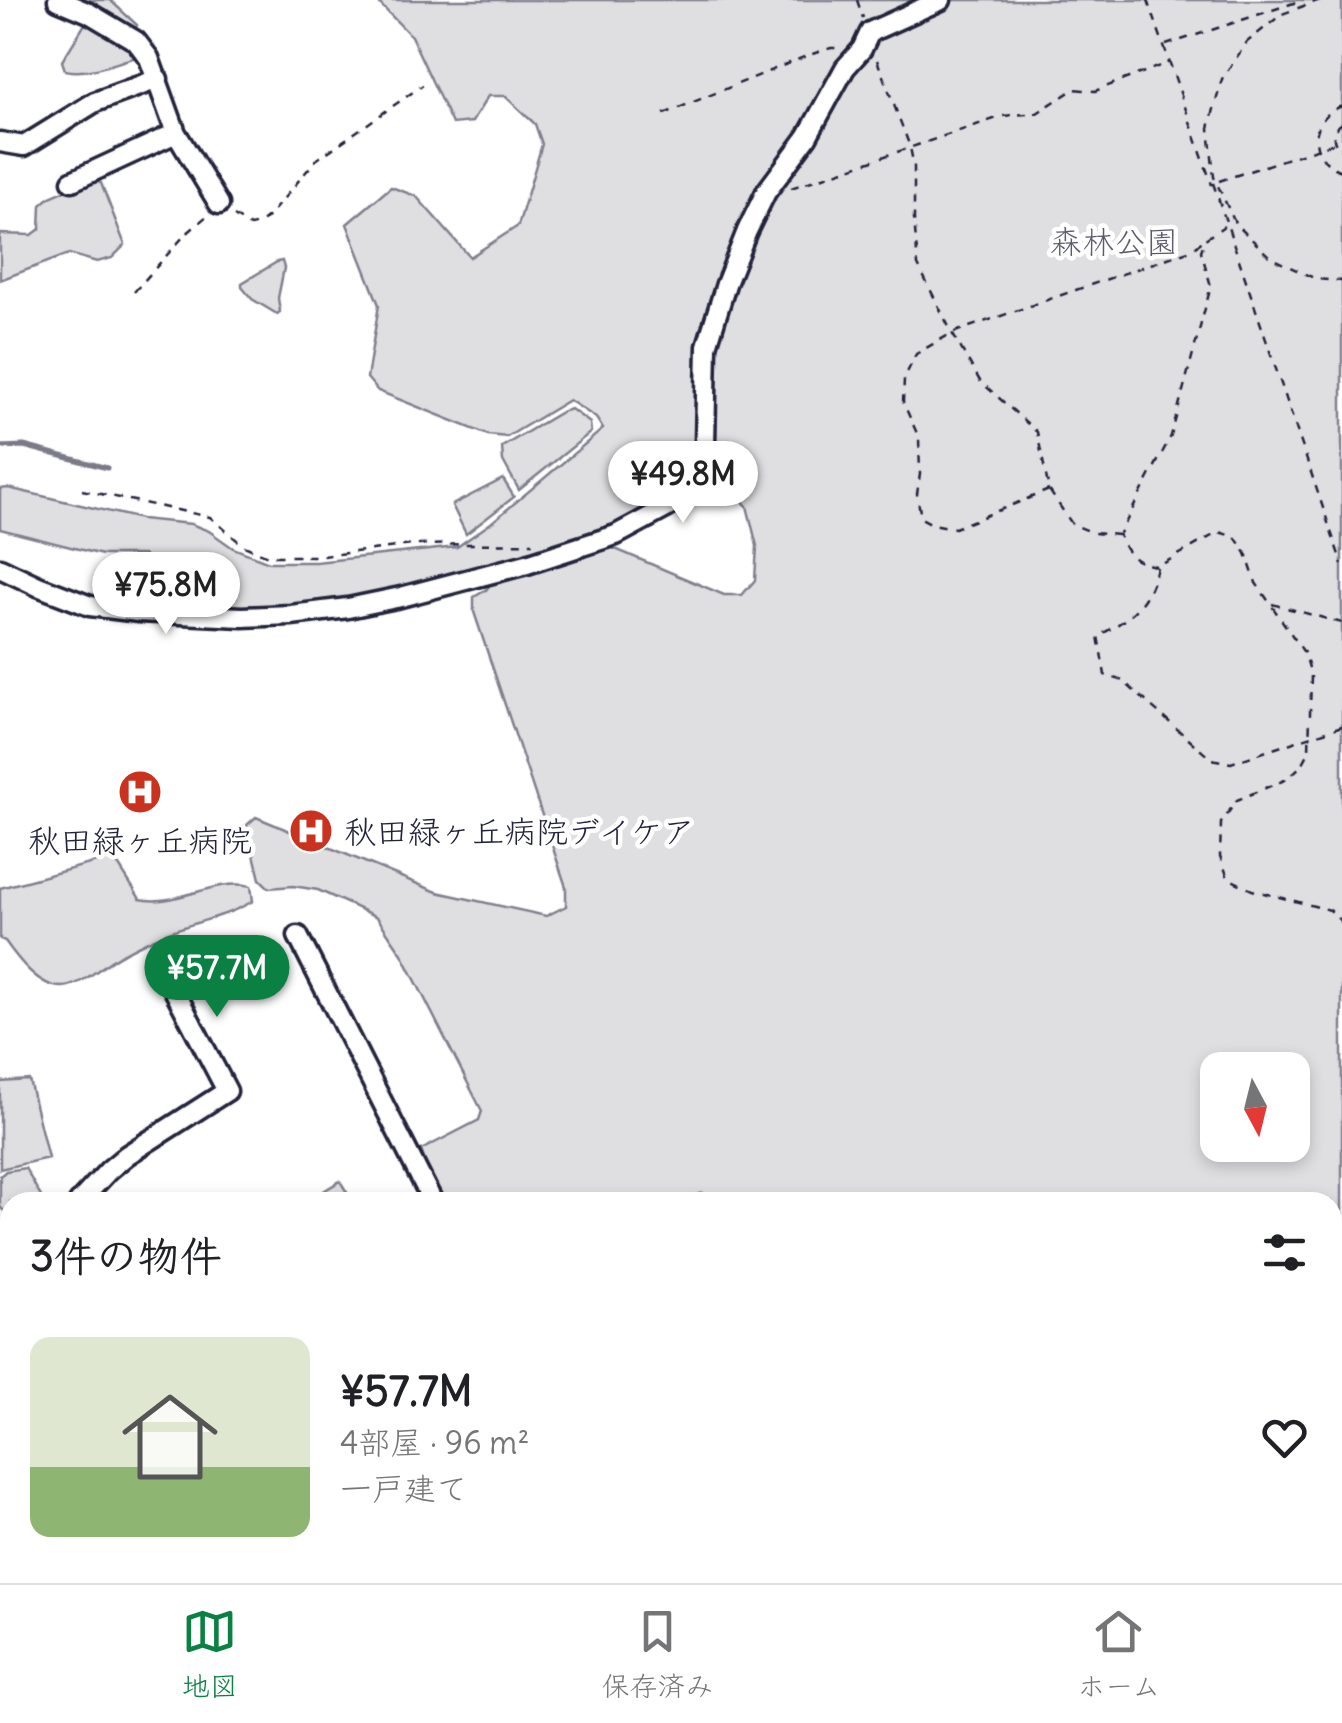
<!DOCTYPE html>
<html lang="ja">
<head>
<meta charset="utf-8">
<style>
	body { margin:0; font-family:Delius,"Klee One",sans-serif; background:#f6f6f6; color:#202124; height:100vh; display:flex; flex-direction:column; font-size:38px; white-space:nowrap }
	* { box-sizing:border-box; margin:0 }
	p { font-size:32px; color:#757577 }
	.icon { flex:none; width:55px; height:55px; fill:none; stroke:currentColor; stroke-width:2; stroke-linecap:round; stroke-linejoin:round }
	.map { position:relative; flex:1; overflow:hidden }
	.drawer { position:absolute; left:0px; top:1192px; width:1342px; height:392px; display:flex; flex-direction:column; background:#fff; border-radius:30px 30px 0 0; box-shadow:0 5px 15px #0003 }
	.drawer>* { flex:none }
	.needle { width:65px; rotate:173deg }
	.buttons { position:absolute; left:1200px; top:1052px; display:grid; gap:20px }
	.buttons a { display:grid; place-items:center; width:110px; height:110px; border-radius:20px; background:#fff; box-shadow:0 5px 15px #0003; font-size:50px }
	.price { position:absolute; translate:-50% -85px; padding:0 22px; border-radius:35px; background:#fff; color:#222; font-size:32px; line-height:65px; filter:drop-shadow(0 2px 5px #0008) }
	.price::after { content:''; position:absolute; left:50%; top:60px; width:30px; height:22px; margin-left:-15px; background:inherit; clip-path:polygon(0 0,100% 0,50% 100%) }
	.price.active { background:#0b8043; color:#fff }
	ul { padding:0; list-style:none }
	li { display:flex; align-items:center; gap:30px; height:250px; padding:0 30px }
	li span { display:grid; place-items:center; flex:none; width:280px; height:200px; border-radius:20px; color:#555 }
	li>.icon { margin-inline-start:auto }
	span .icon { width:120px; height:120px; fill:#fffc; stroke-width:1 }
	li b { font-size:42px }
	h2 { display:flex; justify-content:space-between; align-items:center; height:120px; padding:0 30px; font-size:42px }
	.menu { display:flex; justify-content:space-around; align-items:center; height:140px; border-top:2px solid #e0e0e0; background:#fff; font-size:28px; color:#757577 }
	.menu a { display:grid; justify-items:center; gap:5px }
	.menu .active { color:#0b8043 }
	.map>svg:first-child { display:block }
	.green { fill:#dfdfe2; stroke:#80808e; stroke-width:2.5; fill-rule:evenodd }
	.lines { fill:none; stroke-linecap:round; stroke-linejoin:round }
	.stream { stroke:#7a7a88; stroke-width:5 }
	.minor-casing { stroke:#22223b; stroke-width:25 }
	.path { stroke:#22223b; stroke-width:2.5; stroke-dasharray:8 8; stroke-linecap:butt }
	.minor { stroke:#fff; stroke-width:18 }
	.labels { text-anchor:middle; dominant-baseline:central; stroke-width:9; stroke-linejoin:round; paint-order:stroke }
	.park-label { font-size:32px; fill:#5b5b6d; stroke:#fff }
	.poi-label { font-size:32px; fill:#22223b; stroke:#fff; text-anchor:start }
</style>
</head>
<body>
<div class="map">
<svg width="1342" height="1583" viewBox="0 0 1342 1583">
	<rect width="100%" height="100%" fill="#fff"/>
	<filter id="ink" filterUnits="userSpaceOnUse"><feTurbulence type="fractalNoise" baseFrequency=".01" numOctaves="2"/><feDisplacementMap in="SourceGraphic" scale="20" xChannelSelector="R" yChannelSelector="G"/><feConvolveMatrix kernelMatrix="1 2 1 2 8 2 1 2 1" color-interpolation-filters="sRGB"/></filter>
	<g filter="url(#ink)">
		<path class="green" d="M 68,0 L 110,0 L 137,25 L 134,31 Z
			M 376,0 L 1342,0 L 1342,1583 L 960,1583 L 958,1575 L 1332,1575 L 1332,1202 L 714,1202 L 702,1193 L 677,1202 L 445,1202 L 426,1165 L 421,1150 L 479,1120 L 482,1111 L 402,954 L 377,917 L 318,890 L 293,886 L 269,888 L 260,879 L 247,825 L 256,817 L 437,892 L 546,916 L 566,906 L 566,887 L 474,612 L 474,597 L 486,590 L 492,582 L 604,548 L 613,548 L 724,595 L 742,595 L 755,580 L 757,546 L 747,506 L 722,480 L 703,480 L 616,526 L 556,550 L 489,570 L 458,571 L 377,595 L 292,607 L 214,608 L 186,600 C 174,582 157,571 143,555 L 102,555 L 0,529 L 0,489 L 8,488 L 141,519 L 191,524 L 209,531 L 233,548 L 269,562 L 316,562 L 457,547 L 491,523 L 603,429 L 596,418 L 569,400 L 507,437 L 488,435 L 378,391 L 367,378 L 379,305 L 347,224 L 391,187 L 416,196 L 470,257 L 518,226 L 542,144 L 535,124 L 505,96 L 488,96 L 472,122 L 452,124 L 411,36 ZM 1218,1070 L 1292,1070 L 1292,1145 L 1218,1145 Z
			M 88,19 L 136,51 L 133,58 C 111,64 88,75 65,70 L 62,61 Z
			M 89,180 L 101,183 L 125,245 L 112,258 L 97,262 L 69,254 L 0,280 L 0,234 L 32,235 L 40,229 L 41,205 L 50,197 Z
			M 282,261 L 284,268 L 278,298 L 280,312 L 277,314 L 252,299 L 242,287 L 242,283 L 277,262 Z
			M 571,409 L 590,423 L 591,432 L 519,490 L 503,461 L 502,447 L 561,412 Z
			M 503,479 L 514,497 L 466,534 L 452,505 Z
			M 108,859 L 119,866 L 140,899 C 177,907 213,878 251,886 L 253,901 C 226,917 195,922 166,933 C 152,939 137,946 124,953 C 105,962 85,985 63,987 C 39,988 17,958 5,941 L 0,939 L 0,888 Z
			M 29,1080 L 48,1158 L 0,1169 L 0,1082 Z
			M 25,1168 L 44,1202 L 10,1202 L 10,1217 L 0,1207 L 0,1176 L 6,1171 Z
			M 340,1181 L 353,1202 L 308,1202 L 309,1200 Z
			M 428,1575 L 530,1575 L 507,1583 L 419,1583 Z
			M 688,1575 L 771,1575 L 765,1583 L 680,1583 Z
			M 859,1575 L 954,1575 L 956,1583 L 853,1583 Z"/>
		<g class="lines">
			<path class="stream" d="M 0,447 L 24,446 L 107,468"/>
			<defs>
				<path id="minor" d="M 58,0 L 89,13 L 136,41 L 149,58 L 176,133 L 219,204
					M 0,142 L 24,146 L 95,102 L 158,79
					M 72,181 L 176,133
					M 0,568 L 38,586 L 90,606 L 139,612 L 242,617 L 291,615 L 348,608 L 401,597 L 527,564 L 616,535 L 668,507 L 691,478 L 705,445 L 707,346 L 726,284 L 747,231 L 766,192 L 807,137 L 845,68 L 862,49 L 870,32 L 941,0
					M 298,936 L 433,1202
					M 79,1202 L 109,1170 L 127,1155 L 227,1091 L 161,965 L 162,959
					M 0,1239 L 10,1251
					M 194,1575 L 195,1583"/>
			</defs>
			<use href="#minor" class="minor-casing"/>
			<path class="path" d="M 857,0 L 863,18
				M 1148,0 L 1212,185
				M 1320,0 L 1282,14 L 1247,42 L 1222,79 L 1209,128 L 1214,177 L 1235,223 L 1271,258 L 1316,279 L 1342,281
				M 1166,45 L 1303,0
				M 877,60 L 910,147 L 914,167 L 914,219 L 918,265 L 952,333 L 980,381 L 1037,432 L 1049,490 L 1072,524 L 1094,533 L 1119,535
				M 1342,106 C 1308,118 1307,160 1342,171
				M 664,114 L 809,55 L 831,48 L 840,48
				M 1342,123 C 1331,131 1331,143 1342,151
				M 1219,181 L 1334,143
				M 1213,183 L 1342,564
				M 791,188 L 1003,116 L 1037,113 L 1074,89 L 1095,91 L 1170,62
				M 234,216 L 250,226 L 259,224 L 269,216 L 316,160 L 423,85
				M 134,292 L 184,236 L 209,214
				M 82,490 L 210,517 L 244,546 L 268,556 L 322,556 L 413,545 L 533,543
				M 1049,490 L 955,528 L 932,524 L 921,518 L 917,494 L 920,474 L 919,438 L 903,402 L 904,379 L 916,354 L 952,333 L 1191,250 L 1205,239
				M 1156,566 C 1134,562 1127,555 1119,535 L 1171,436 L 1211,286 L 1201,251 L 1205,239 L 1224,226
				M 1272,604 L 1342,623
				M 1342,726 L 1231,763 L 1211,759 L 1123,681 L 1105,675 L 1098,636 C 1130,619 1149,603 1157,567 L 1219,532 L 1235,537 L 1246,553 L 1256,583 L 1305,654 L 1311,675 L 1309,752 L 1302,765 L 1287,779 L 1237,800 L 1221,823 L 1220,856 L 1228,878 L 1252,890 L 1330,910 L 1342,923
				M 1332,1367 L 1342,1364
				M 645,1575 L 647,1583
				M 975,1583 L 982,1575"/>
			<use href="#minor" class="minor"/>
		</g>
	</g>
	<defs>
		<symbol id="hospital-disc" viewBox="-11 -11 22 22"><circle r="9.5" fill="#c8321e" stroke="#fff"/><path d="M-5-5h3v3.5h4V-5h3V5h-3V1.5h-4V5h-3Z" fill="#fff"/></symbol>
	</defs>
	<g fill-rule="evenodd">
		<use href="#hospital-disc" x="115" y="767" width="50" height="50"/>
		<use href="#hospital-disc" x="286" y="806" width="50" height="50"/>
	</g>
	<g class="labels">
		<g class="park-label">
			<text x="1114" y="241">森林公園</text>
		</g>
		<g class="poi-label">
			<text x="344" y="831">秋田緑ヶ丘病院デイケア</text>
			<text x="140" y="840" text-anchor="middle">秋田緑ヶ丘病院</text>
		</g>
	</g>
</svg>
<div class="buttons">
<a><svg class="needle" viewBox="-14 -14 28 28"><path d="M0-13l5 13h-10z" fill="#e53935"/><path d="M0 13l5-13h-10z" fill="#757577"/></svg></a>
</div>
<b class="price" style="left:683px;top:526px">¥49.8M</b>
<b class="price" style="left:166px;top:637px">¥75.8M</b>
<b class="price active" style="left:217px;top:1020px">¥57.7M</b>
<section class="drawer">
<h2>3件の物件<svg class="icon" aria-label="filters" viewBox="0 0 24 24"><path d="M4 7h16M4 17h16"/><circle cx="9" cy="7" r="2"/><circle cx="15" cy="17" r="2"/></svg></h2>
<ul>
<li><span style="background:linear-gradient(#dfe7d0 65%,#8fb573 0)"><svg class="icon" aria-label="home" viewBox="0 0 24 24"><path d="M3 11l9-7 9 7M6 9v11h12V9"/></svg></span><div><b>¥57.7M</b><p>4部屋 · 96 m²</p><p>一戸建て</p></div><svg class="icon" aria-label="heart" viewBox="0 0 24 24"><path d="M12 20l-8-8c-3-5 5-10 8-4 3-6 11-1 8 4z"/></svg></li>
</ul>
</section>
</div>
<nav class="menu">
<a class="active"><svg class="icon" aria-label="map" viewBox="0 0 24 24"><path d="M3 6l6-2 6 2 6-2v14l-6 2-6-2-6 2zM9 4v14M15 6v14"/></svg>地図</a>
<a><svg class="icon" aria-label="saved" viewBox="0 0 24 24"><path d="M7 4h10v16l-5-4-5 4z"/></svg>保存済み</a>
<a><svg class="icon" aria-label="home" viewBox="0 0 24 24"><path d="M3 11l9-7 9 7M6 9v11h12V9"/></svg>ホーム</a>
</nav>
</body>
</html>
